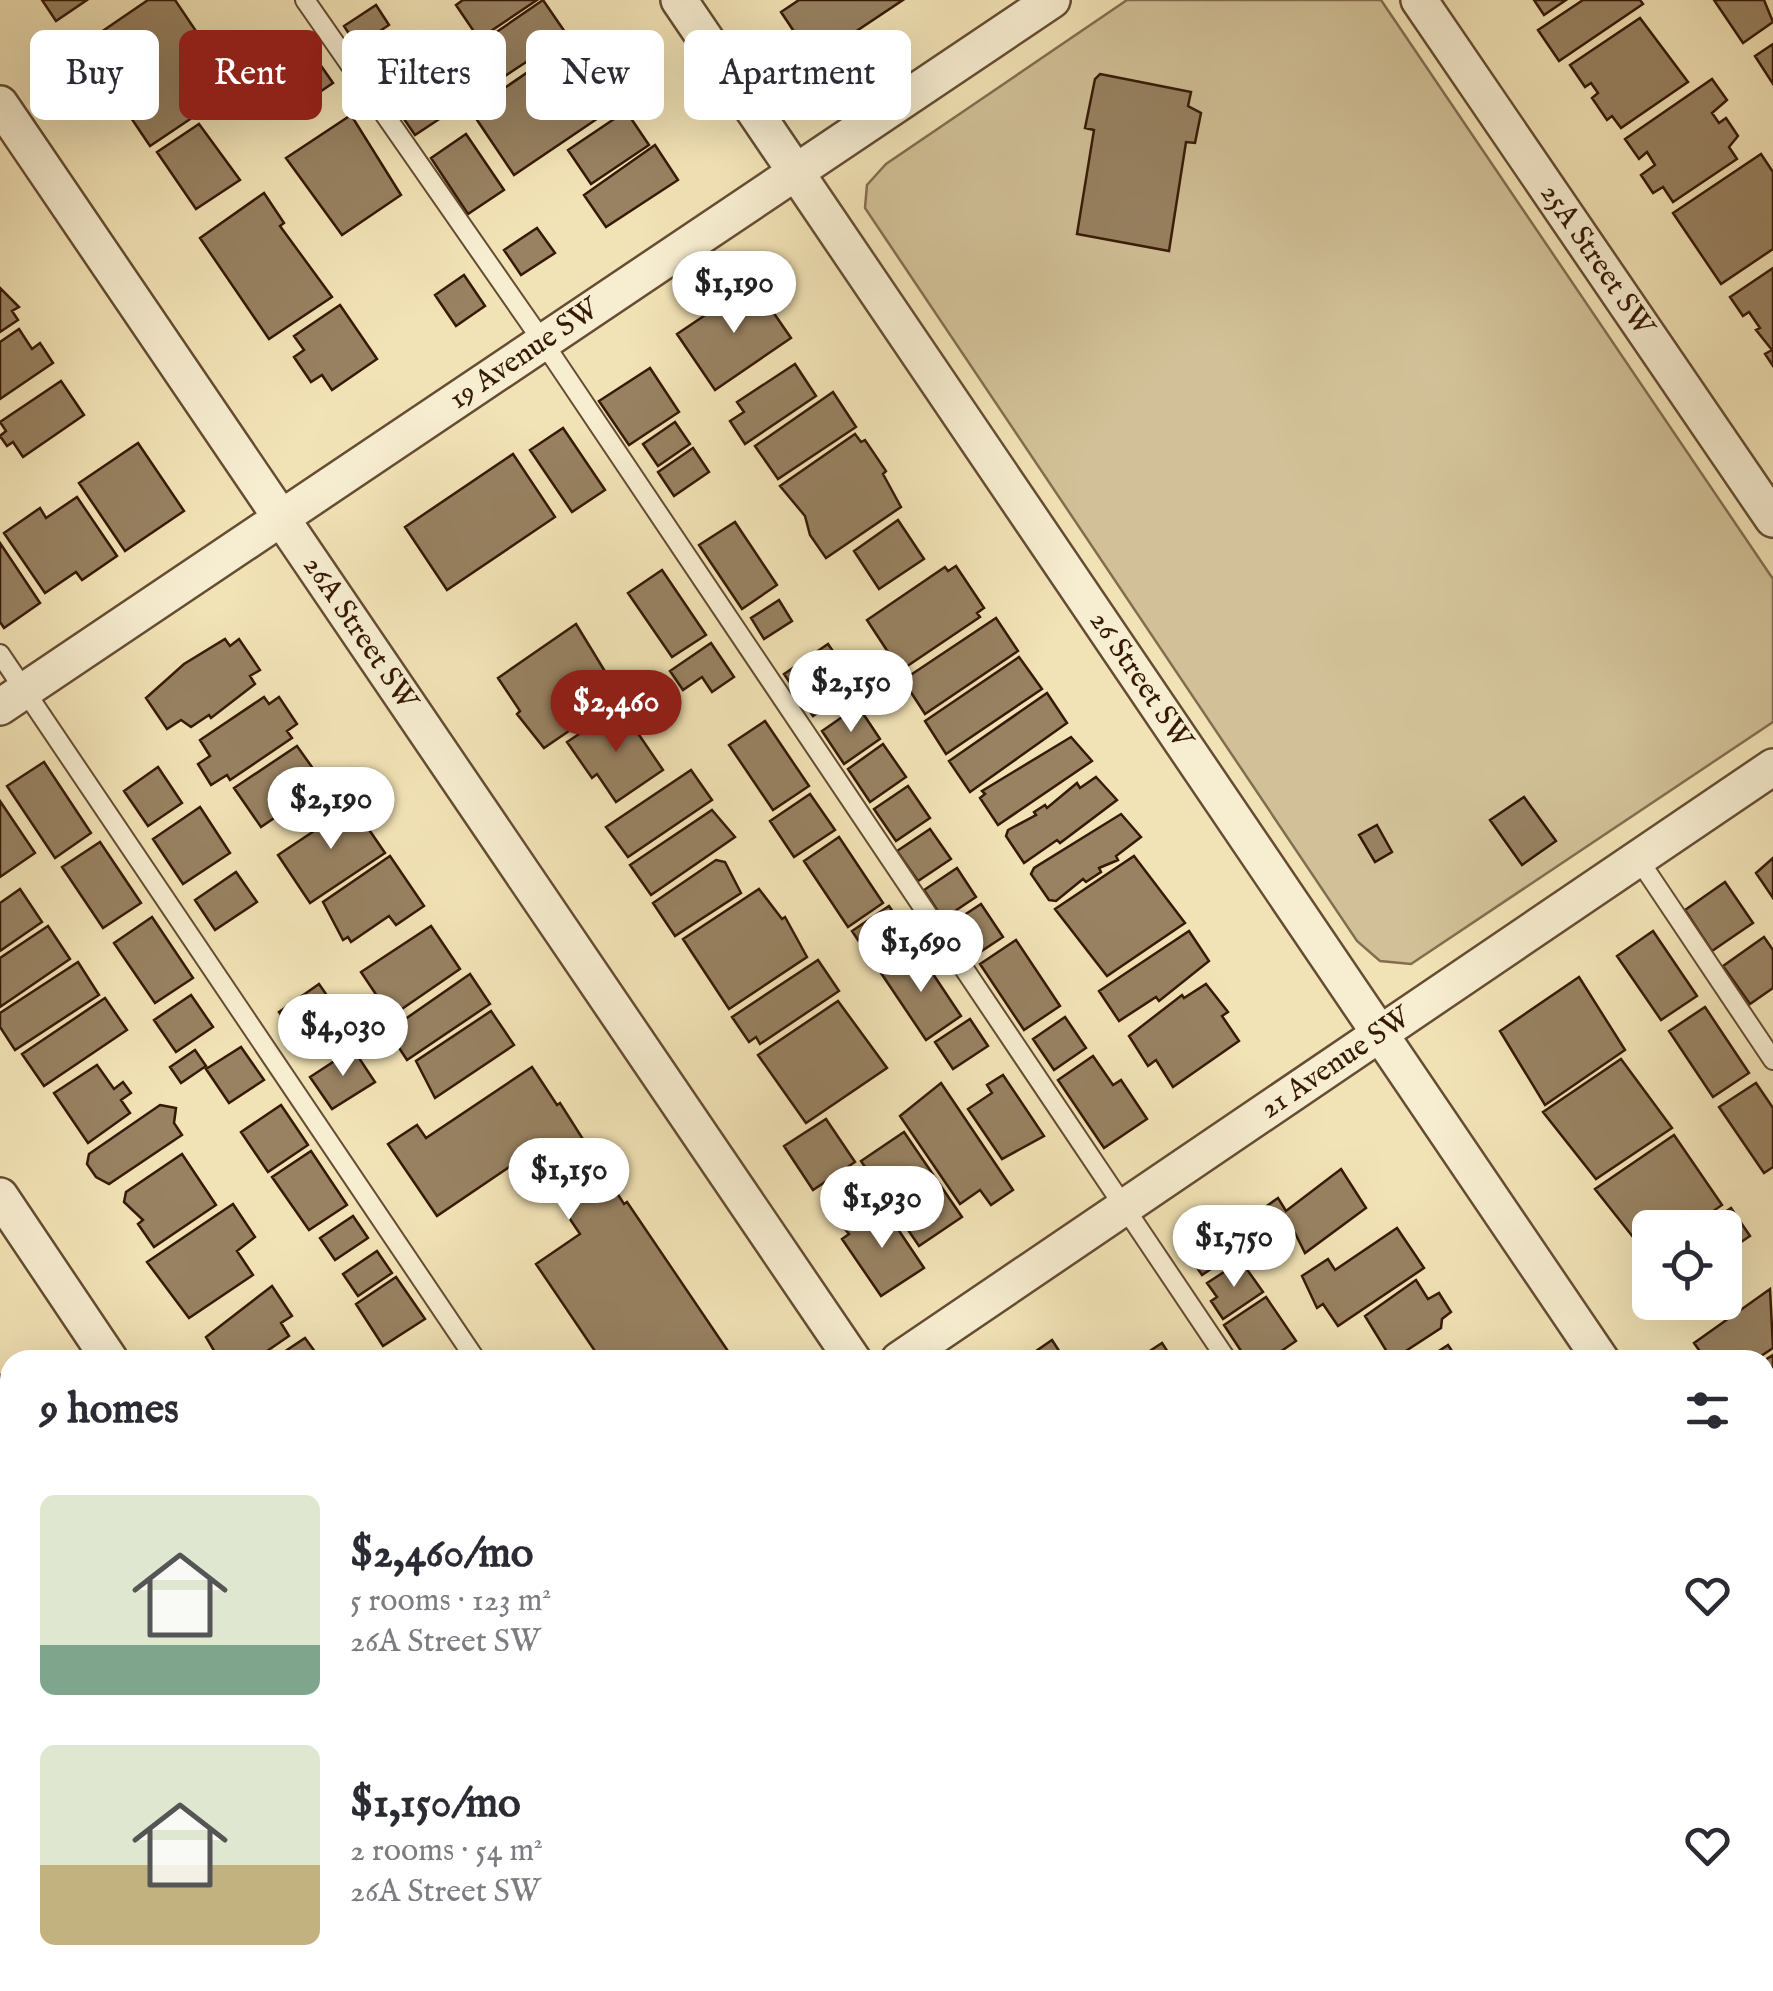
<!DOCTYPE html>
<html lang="en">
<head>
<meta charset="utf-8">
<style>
	body { margin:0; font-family:"IM FELL English",serif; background:#f7f7f7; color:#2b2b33; height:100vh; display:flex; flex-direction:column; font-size:38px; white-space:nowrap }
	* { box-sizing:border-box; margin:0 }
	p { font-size:32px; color:#7c7c81 }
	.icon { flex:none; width:55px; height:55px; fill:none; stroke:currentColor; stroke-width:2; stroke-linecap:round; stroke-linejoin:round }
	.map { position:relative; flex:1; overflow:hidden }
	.details { position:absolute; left:0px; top:1350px; width:1775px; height:642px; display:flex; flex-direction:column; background:#fff; border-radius:30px 30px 0 0; box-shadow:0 10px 40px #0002 }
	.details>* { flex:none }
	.top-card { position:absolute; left:30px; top:30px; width:1000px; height:90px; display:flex; gap:20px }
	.tools { position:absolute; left:1632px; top:1210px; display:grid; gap:20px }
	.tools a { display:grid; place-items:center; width:110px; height:110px; border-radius:15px; background:#fff; box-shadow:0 10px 40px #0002; font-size:50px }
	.price { position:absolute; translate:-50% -85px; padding:0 22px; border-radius:35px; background:#fff; color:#222; font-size:32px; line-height:65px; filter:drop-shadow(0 2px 5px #0008) }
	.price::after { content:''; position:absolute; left:50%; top:60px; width:30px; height:22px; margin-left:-15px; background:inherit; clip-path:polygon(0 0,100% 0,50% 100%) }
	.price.active { background:#8f2418; color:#fff }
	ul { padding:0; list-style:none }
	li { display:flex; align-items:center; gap:30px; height:250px; padding:0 40px }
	li span { display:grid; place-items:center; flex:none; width:280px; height:200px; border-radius:15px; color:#555 }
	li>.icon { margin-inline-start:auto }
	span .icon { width:120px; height:120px; fill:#fffc; stroke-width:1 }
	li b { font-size:42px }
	h2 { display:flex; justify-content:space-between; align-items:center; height:120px; padding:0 40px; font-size:42px }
	.chip { padding:0 35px; border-radius:15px; background:#fff; box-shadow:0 10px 40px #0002; font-size:35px; line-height:90px }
	.chip.active { background:#8f2418; color:#fff }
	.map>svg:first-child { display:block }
	.green { fill:#d2c198; stroke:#846d4f; stroke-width:2.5 }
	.building { fill:#988262; stroke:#361906; stroke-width:2.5 }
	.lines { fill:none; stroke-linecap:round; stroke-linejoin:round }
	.lane-casing { stroke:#654c32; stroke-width:22 }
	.street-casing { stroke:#654c32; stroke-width:40 }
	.lane { stroke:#f7edd0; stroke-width:18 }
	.street { stroke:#f7edd0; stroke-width:35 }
	.labels { text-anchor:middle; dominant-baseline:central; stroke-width:10; stroke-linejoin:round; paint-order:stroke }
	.street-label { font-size:30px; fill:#361906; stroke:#f7edd0 }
</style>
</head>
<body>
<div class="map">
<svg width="1773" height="1991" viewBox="0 0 1773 1991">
	<rect width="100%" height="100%" fill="#f2e3b6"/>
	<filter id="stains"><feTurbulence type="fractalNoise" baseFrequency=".002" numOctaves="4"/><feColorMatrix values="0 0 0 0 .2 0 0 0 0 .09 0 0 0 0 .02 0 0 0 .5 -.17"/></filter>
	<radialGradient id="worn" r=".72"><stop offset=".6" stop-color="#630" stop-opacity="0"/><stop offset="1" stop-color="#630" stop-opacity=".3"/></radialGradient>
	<path class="green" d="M 1127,0 L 1381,0 L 1773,579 L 1773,722 L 1411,964 L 1380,961 L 1357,941 L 865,208 L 867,185 L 886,164 Z"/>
	<path class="building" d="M 42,0 L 87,0 L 56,21 Z
		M 148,0 L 175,0 L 235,89 L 150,146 L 82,45 Z
		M 463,0 L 537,0 L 479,39 L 456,5 Z
		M 543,0 L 567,35 L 505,76 L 482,42 Z
		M 799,0 L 903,0 L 813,60 L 781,12 Z
		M 1534,0 L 1566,0 L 1544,15 Z
		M 1583,0 L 1640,0 L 1643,4 L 1559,61 L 1538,30 Z
		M 1714,0 L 1764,0 L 1773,22 L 1743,43 Z
		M 376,5 L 389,25 L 357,46 L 344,26 Z
		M 1640,18 L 1688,82 L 1621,128 L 1612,116 L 1607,120 L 1592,98 L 1598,93 L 1591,83 L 1585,87 L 1570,65 Z
		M 576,39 L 619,104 L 514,175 L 471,111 Z
		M 404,40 L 427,74 L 389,99 L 366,66 Z
		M 1773,44 L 1773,84 L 1755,56 Z
		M 310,50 L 333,83 L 292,111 L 270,77 Z
		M 1100,74 L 1191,92 L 1188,106 L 1201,113 L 1195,143 L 1186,142 L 1169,251 L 1077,234 L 1094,130 L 1085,128 L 1095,79 Z
		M 428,79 L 450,112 L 415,135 L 393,103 Z
		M 1712,79 L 1727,100 L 1712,113 L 1719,123 L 1726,118 L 1738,136 L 1729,147 L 1737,159 L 1673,202 L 1663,187 L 1653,193 L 1641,175 L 1655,165 L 1647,152 L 1639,159 L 1625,139 Z
		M 626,111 L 649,145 L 591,184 L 568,150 Z
		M 351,115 L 401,195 L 342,235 L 286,158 Z
		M 199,124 L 240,180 L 196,209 L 157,152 Z
		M 466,134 L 504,190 L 468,214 L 431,158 Z
		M 655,145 L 678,180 L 606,227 L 584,195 Z
		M 1761,154 L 1773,172 L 1773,249 L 1721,284 L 1673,213 Z
		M 264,193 L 284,223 L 280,226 L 332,297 L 269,339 L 200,238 Z
		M 537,228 L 555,253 L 521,275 L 504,250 Z
		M 1773,268 L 1773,366 L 1765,354 L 1772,350 L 1756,330 L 1760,328 L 1749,312 L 1743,316 L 1730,297 Z
		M 464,275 L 485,306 L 456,326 L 435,295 Z
		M 753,283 L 791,338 L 715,390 L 677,334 Z
		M 0,288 L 19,307 L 12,311 L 18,320 L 0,332 Z
		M 340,305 L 377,359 L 332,390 L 322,375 L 311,382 L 294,357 L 304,350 L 294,336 Z
		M 19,329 L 32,349 L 40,343 L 53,363 L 0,399 L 0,342 Z
		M 795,364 L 816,396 L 745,444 L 730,421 L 744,412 L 737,402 Z
		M 650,368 L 679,412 L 629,445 L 599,401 Z
		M 61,381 L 84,415 L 23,457 L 13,442 L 7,446 L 0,436 L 6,431 L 0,422 Z
		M 833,392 L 856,427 L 778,479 L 755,446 Z
		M 675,422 L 690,444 L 658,466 L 643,444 Z
		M 563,428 L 605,490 L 572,512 L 530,450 Z
		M 855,434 L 861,442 L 865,440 L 886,471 L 883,474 L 901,507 L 826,558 L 810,535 L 805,516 L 780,486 Z
		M 138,443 L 184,511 L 125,551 L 79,483 Z
		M 693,448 L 709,472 L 674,496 L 658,472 Z
		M 513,454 L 555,517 L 447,590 L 405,527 Z
		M 77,497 L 117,556 L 82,580 L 76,572 L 45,593 L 4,533 L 40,508 L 46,518 Z
		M 898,520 L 924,559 L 879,589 L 854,551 Z
		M 735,522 L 777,585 L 742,609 L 699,545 Z
		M 0,543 L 40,603 L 4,628 L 0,622 Z
		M 956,566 L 984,608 L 977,613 L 980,617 L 891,677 L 879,658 L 888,652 L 867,620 L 945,567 L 948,571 Z
		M 662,570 L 706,635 L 672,657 L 628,593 Z
		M 779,600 L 792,621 L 764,639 L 751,618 Z
		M 996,618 L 1018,651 L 925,714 L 903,680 Z
		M 576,624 L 620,696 L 544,748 L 517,714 L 520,711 L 498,678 Z
		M 225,639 L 230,646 L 239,639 L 260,670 L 250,676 L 255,684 L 211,718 L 209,715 L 191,727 L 181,720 L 167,729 L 146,698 L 184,664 Z
		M 711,643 L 734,677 L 712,692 L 702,677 L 683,690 L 670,671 Z
		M 828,644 L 857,686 L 813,716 L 784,674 Z
		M 1019,657 L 1042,689 L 946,754 L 925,721 Z
		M 1047,693 L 1067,723 L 970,792 L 949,761 Z
		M 264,697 L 269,704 L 279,697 L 297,724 L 287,731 L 292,738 L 230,780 L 227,775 L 211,785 L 198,764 L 210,756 L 200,740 Z
		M 858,706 L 880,739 L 844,764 L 822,731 Z
		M 620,707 L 663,770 L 616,802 L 597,774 L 592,778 L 567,742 Z
		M 765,721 L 809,786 L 773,810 L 729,745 Z
		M 1071,737 L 1092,761 L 998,825 L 980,798 L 985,794 L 982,791 Z
		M 883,744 L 906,777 L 870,802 L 848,769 Z
		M 297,746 L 324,784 L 261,827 L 234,788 Z
		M 44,762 L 91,833 L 55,858 L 7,786 Z
		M 158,767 L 182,803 L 148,826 L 124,791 Z
		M 691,770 L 712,800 L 628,857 L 606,827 Z
		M 1096,777 L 1117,800 L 1060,843 L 1057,840 L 1024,863 L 1006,836 L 1008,830 L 1036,815 L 1034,812 L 1045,805 L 1047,808 L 1077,783 L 1080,788 Z
		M 908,786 L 930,818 L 896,841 L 874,809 Z
		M 810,794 L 835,830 L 794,857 L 770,821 Z
		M 1524,797 L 1556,841 L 1522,865 L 1490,820 Z
		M 348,799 L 385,853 L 310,903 L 278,855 L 314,831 L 309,825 Z
		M 0,801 L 35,853 L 0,877 Z
		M 200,807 L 230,853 L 183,884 L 153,839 Z
		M 712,810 L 735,837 L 651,895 L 630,865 Z
		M 1121,814 L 1141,837 L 1116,856 L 1118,860 L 1099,868 L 1101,872 L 1086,882 L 1083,879 L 1056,901 L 1049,900 L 1031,874 L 1034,868 Z
		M 1377,825 L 1392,852 L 1375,862 L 1359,835 Z
		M 930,829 L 951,859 L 918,881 L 897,851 Z
		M 839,837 L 883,903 L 848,927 L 804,861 Z
		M 100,842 L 141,903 L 103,928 L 62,867 Z
		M 390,856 L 424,906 L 396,925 L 389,916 L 351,942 L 348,937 L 343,940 L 323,902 Z
		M 1134,856 L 1185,923 L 1107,976 L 1055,909 Z
		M 1773,858 L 1773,898 L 1756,873 Z
		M 716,860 L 725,862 L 741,893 L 675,936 L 653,903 Z
		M 957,868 L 976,897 L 943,919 L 924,890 Z
		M 236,872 L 257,902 L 215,930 L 195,900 Z
		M 1725,882 L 1753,923 L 1712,951 L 1685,910 Z
		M 20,889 L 42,922 L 0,951 L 0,903 Z
		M 759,889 L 782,919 L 785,917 L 807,957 L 729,1009 L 683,939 Z
		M 981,904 L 1003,937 L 971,958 L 949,925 Z
		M 889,906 L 913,942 L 876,967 L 852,931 Z
		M 152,917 L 193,978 L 155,1003 L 114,943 Z
		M 48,926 L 70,959 L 0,1007 L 0,958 Z
		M 431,926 L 460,969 L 396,1013 L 386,998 L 381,1002 L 361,972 Z
		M 1189,931 L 1209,961 L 1159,1001 L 1156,997 L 1119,1021 L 1099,991 Z
		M 1653,931 L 1697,996 L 1661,1020 L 1617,956 Z
		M 1764,937 L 1773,950 L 1773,988 L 1750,1004 L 1723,966 Z
		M 1016,940 L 1060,1006 L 1024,1030 L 980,964 Z
		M 917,950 L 961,1016 L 926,1040 L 881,973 Z
		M 818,960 L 839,991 L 760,1044 L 756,1037 L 749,1042 L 732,1017 Z
		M 78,962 L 99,995 L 15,1050 L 0,1027 L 0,1013 Z
		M 470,974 L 490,1004 L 407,1060 L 388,1031 Z
		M 1579,977 L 1625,1050 L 1545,1105 L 1500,1031 Z
		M 319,984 L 341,1016 L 301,1043 L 279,1012 Z
		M 1206,984 L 1228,1012 L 1222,1016 L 1239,1041 L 1173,1087 L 1156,1060 L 1148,1066 L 1129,1036 L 1182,995 L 1184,998 Z
		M 191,995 L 213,1027 L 176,1052 L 154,1020 Z
		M 105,998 L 127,1030 L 44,1086 L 22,1054 Z
		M 838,1001 L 887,1068 L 806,1123 L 758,1055 Z
		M 1705,1007 L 1749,1073 L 1713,1097 L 1669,1031 Z
		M 491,1011 L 514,1045 L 435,1098 L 416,1061 Z
		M 1065,1017 L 1086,1048 L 1054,1070 L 1033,1039 Z
		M 970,1019 L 988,1046 L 953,1069 L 935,1042 Z
		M 241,1047 L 264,1080 L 229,1103 L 206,1069 Z
		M 353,1049 L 375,1082 L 332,1109 L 310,1077 Z
		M 195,1050 L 206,1066 L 181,1083 L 170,1067 Z
		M 1093,1056 L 1113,1085 L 1121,1080 L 1147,1119 L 1104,1148 L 1058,1080 Z
		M 1621,1059 L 1672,1128 L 1596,1179 L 1543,1112 Z
		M 97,1065 L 114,1089 L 123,1082 L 131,1093 L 121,1100 L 130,1113 L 88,1143 L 54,1093 Z
		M 532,1067 L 557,1105 L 560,1103 L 624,1204 L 627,1202 L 734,1360 L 601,1360 L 536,1264 L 580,1234 L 527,1155 L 437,1216 L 388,1144 L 417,1125 L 426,1138 Z
		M 1003,1075 L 1044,1136 L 1002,1159 L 968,1109 L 992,1093 L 987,1085 Z
		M 941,1083 L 1013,1190 L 991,1205 L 980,1190 L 960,1204 L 900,1116 Z
		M 1756,1083 L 1773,1108 L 1773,1167 L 1764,1173 L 1719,1107 Z
		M 160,1105 L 176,1108 L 174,1123 L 182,1135 L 109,1184 L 96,1177 L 87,1164 L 89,1154 Z
		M 281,1105 L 308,1145 L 268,1172 L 241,1132 Z
		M 826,1119 L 855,1162 L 813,1190 L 784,1146 Z
		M 904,1132 L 962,1217 L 919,1246 L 861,1161 Z
		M 1674,1135 L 1722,1205 L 1689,1228 L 1650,1228 L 1648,1256 L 1595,1189 Z
		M 311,1151 L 347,1205 L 309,1230 L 272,1177 Z
		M 182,1154 L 216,1205 L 154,1247 L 138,1224 L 143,1220 L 124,1202 L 126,1192 Z
		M 1341,1169 L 1366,1208 L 1305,1253 L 1295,1233 L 1282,1242 L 1261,1210 L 1278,1198 L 1286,1211 Z
		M 233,1204 L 255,1237 L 237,1251 L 253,1275 L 189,1318 L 147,1262 Z
		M 881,1204 L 924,1268 L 881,1296 L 842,1239 L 849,1234 L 845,1229 Z
		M 1731,1208 L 1750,1236 L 1725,1253 L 1725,1228 L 1702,1228 Z
		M 353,1216 L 368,1238 L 335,1260 L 320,1238 Z
		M 1397,1228 L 1424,1268 L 1338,1326 L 1323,1304 L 1317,1308 L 1302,1276 L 1328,1259 L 1335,1270 Z
		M 1224,1229 L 1239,1250 L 1202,1275 L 1188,1254 Z
		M 377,1251 L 392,1273 L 358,1296 L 343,1274 Z
		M 1241,1261 L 1263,1292 L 1223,1319 L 1211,1301 L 1217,1297 L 1207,1283 Z
		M 1725,1264 L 1738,1283 L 1725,1292 Z
		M 396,1277 L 425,1319 L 383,1346 L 356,1304 Z
		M 1416,1280 L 1428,1299 L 1439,1293 L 1451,1312 L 1442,1319 L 1441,1328 L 1392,1360 L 1365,1316 Z
		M 272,1286 L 292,1316 L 281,1323 L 289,1336 L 254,1360 L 212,1360 L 216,1354 L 206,1337 Z
		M 1770,1289 L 1773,1348 L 1755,1360 L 1706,1360 L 1694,1343 Z
		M 1266,1297 L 1296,1341 L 1268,1360 L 1247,1360 L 1224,1325 Z
		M 305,1338 L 321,1360 L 272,1360 Z
		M 1052,1340 L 1065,1360 L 1023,1360 Z
		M 1162,1343 L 1173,1360 L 1136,1360 Z
		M 1448,1345 L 1458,1360 L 1425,1360 Z
		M 1773,1355 L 1773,1414 L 1765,1419 L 1765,1360 Z
		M 0,1375 L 10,1389 L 10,1434 L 0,1441 Z
		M 1773,1423 L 1773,1447 L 1765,1435 L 1765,1429 Z
		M 10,1450 L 10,1551 L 0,1536 L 0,1456 Z
		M 0,1640 L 10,1655 L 0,1665 Z
		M 10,1666 L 10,1730 L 0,1715 L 0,1673 Z
		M 1773,1773 L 1773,1834 L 1765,1840 L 1765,1778 Z
		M 0,1788 L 10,1803 L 10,1835 L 0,1842 Z
		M 1773,1858 L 1773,1931 L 1770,1933 L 1765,1925 L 1765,1863 Z
		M 295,1982 L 321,1982 L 309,1991 L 301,1991 Z
		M 336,1982 L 403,1982 L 391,1991 L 326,1991 Z
		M 626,1982 L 734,1982 L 722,1991 L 632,1991 Z
		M 748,1982 L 765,1982 L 771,1991 L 735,1991 Z
		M 829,1982 L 880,1982 L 885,1991 L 834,1991 Z
		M 930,1982 L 984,1982 L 972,1991 L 936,1991 Z
		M 1026,1982 L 1140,1982 L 1128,1991 L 1065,1991 L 1061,1986 L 1054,1991 L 1032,1991 Z
		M 1156,1982 L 1173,1982 L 1179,1991 L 1143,1991 Z
		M 1431,1982 L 1524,1982 L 1530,1991 L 1418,1991 Z
		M 1573,1982 L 1617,1982 L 1622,1991 L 1572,1991 L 1569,1986 Z
		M 1668,1982 L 1705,1982 L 1692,1991 L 1673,1991 Z"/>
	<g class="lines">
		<defs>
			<path id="lane" d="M 305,0 L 543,342 L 1227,1360
				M 0,654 L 476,1360
				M 1639,860 L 1773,1060
				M 0,1760 L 10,1775
				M 150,1982 L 156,1991
				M 901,1982 L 906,1991
				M 1648,1982 L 1654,1991"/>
			<g id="street">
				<path id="s1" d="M 679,0 L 1601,1360"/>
				<path id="s2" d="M 1419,0 L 1773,519"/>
				<path id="s3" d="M 0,104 L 853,1360"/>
				<path id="s4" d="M 0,707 L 1052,0"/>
				<path d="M 0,1196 L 110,1360"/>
				<path id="s5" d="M 899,1360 L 1773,767"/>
				<path d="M 1765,1603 L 1773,1615"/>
				<path d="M 0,1968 L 10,1961"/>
				<path d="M 531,1982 L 536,1991"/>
				<path d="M 1276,1982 L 1282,1991"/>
			</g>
		</defs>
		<use href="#lane" class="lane-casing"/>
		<use href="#street" class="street-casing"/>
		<use href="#lane" class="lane"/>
		<use href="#street" class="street"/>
	</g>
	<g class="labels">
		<g class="street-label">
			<text stroke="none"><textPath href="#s2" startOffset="315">25A Street SW</textPath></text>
			<text stroke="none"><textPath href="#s4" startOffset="632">19 Avenue SW</textPath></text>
			<text stroke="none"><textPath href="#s3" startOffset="640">26A Street SW</textPath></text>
			<text stroke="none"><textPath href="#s1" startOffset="822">26 Street SW</textPath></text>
			<text stroke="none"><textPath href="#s5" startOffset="528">21 Avenue SW</textPath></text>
		</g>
	</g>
	<rect width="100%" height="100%" filter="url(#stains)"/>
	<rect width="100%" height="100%" fill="url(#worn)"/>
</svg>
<div class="tools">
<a><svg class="icon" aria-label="locate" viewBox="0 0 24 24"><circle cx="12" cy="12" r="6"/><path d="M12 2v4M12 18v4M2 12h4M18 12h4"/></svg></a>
</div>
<b class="price" style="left:734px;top:336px">$1,190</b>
<b class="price" style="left:851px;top:735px">$2,150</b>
<b class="price active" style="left:616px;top:755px">$2,460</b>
<b class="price" style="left:331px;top:852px">$2,190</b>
<b class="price" style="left:921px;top:995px">$1,690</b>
<b class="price" style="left:343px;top:1079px">$4,030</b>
<b class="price" style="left:569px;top:1223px">$1,150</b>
<b class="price" style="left:882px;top:1251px">$1,930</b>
<b class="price" style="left:1234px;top:1290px">$1,750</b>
<div class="top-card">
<a class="chip">Buy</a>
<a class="chip active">Rent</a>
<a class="chip">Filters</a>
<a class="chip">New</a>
<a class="chip">Apartment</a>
</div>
<section class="details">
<h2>9 homes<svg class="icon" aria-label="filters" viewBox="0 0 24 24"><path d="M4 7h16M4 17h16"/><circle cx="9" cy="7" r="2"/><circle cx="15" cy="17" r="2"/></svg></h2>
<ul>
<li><span style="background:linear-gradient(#dfe7d0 75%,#7fa58c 0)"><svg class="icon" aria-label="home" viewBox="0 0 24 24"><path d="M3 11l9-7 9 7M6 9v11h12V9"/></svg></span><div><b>$2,460/mo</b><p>5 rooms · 123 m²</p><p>26A Street SW</p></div><svg class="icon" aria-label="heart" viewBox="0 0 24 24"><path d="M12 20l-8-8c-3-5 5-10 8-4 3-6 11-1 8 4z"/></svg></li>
<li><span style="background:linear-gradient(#dfe7d0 60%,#c2b280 0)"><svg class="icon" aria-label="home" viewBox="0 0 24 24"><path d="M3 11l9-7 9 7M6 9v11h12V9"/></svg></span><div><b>$1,150/mo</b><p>2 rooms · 54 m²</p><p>26A Street SW</p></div><svg class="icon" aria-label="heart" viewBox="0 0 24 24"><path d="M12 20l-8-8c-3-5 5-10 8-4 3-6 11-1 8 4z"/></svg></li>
</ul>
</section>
</div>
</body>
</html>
